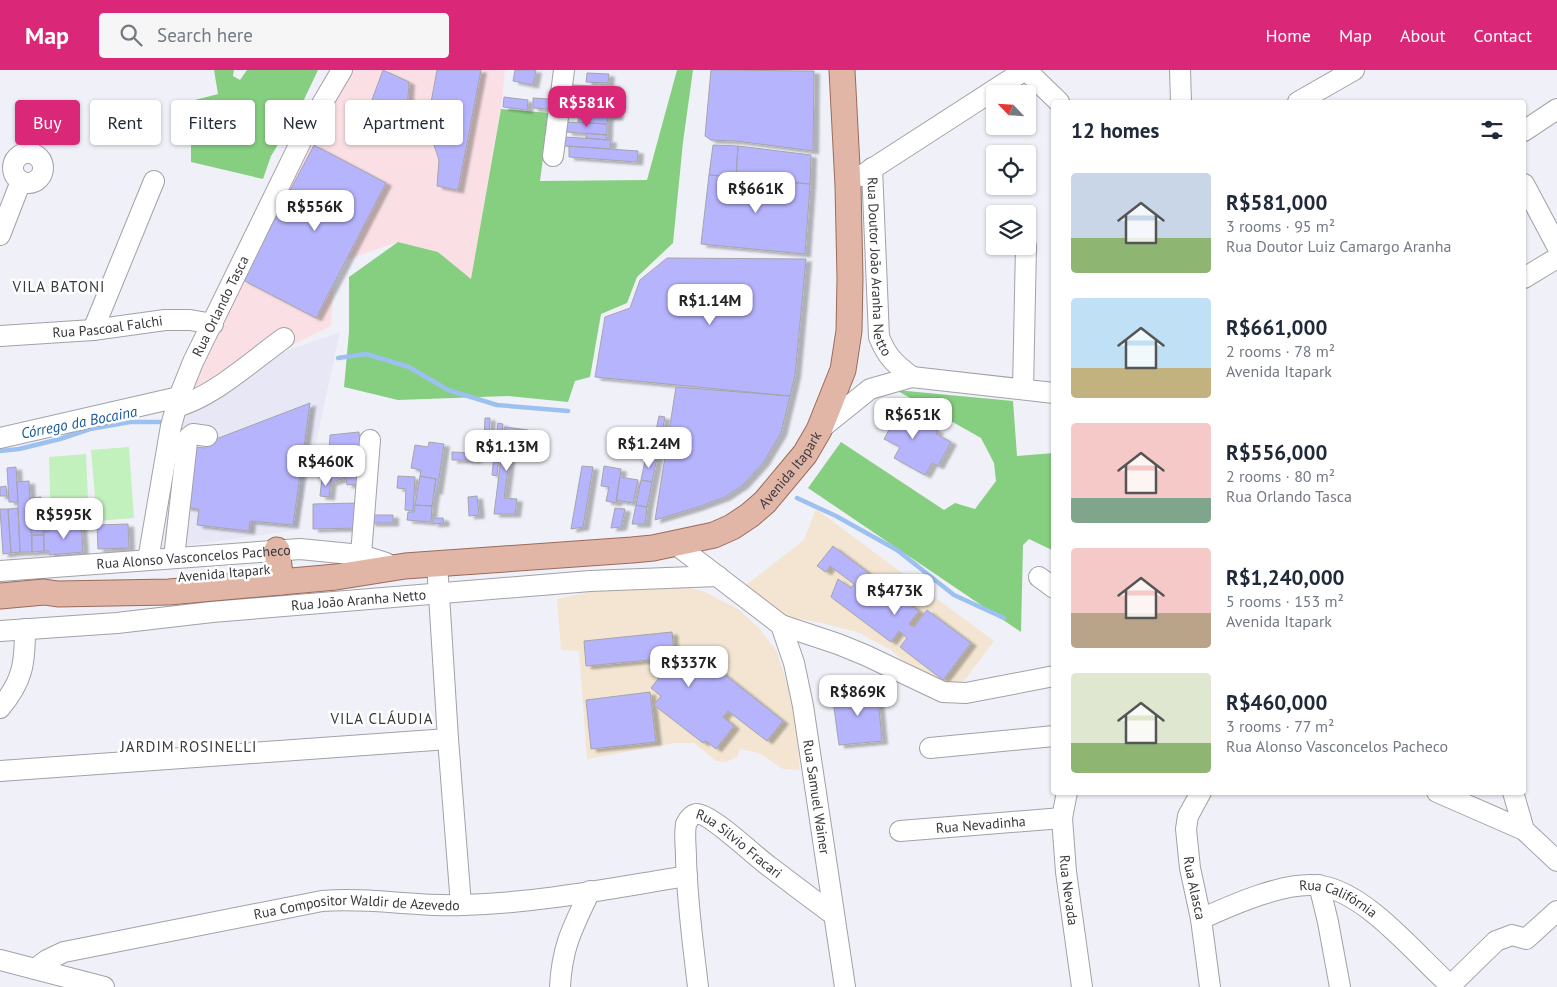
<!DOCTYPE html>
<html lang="en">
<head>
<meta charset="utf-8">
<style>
	body { margin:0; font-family:"PT Sans",sans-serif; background:#f6f6f7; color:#1f2937; height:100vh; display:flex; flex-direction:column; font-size:19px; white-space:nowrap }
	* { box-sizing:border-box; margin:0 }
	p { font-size:16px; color:#747a83 }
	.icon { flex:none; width:28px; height:28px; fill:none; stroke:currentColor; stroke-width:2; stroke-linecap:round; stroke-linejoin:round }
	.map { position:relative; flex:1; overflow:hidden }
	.details { position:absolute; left:1051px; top:30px; width:475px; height:695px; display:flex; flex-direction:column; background:#fff; border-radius:5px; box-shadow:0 1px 4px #0004 }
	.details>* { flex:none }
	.guide { position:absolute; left:15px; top:30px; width:475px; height:45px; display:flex; gap:10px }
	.needle { width:32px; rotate:295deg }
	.fabs { position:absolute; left:986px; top:15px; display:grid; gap:10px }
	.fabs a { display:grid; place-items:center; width:50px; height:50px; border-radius:5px; background:#fff; box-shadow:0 1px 4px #0004; font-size:25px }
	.price { position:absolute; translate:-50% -42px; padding:0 11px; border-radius:10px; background:#fff; color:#222; font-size:16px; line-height:32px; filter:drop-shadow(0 1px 2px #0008) }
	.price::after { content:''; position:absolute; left:50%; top:30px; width:15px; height:11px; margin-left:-8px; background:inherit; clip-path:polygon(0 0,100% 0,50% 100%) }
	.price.selected { background:#db2777; color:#fff }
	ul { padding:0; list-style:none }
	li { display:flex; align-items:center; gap:15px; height:125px; padding:0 20px }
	li span { display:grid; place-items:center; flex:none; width:140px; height:100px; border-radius:5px; color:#555 }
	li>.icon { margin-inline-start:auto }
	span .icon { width:60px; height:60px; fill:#fffc; stroke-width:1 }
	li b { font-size:21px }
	h2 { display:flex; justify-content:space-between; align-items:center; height:60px; padding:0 20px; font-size:21px }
	.tag { padding:0 18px; border-radius:5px; background:#fff; box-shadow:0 1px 4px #0004; font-size:18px; line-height:45px }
	.tag.selected { background:#db2777; color:#fff }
	header { display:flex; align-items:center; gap:30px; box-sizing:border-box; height:70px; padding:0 25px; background:#db2777; color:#fff }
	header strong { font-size:24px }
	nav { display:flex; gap:28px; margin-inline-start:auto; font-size:18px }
	.search { width:350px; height:45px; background:#f6f6f7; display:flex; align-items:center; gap:12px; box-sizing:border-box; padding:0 18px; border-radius:5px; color:#747a83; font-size:19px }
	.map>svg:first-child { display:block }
	.built { fill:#e7e7f6 }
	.industrial { fill:#fae0e4 }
	.education { fill:#f3e5d2 }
	.green { fill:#c2f1bd }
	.forest { fill:#86ce80 }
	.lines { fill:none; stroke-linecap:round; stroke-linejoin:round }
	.stream { stroke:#9cc1f0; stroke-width:4.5 }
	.building { fill:#b7b4fe; stroke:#a4a4ab; filter:url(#shadow) }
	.minor-casing { stroke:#a1a1a8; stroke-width:22 }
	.major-casing { stroke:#9a6b5c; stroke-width:27 }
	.minor { stroke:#fff; stroke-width:20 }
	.major { stroke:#e1b6a7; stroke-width:25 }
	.labels { text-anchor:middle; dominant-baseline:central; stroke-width:5; stroke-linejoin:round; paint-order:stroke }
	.street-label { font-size:14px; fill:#3a3a3d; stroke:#fff }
	.neighbourhood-label { font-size:15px; letter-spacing:1px; fill:#3a3a3d; stroke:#fff }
	.water-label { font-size:15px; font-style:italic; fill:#17579b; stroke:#fff }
</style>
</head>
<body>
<header>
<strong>Map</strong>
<div class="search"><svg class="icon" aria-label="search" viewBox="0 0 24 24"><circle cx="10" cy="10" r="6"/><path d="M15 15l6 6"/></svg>Search here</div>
<nav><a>Home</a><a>Map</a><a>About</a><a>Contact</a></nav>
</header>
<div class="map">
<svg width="1557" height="917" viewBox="0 0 1557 917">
	<defs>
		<filter id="shadow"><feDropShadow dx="5.5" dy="3" stdDeviation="1" flood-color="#0004"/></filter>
	</defs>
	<rect width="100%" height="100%" fill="#f0f1f8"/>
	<path class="built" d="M 340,262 L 297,460 L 162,479 L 183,350 L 266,288 Z"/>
	<path class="industrial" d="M 352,0 L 505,0 L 501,39 L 471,210 L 438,182 L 398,172 L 335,194 L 331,256 L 266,288 L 183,350 L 193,317 L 315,67 Z"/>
	<path class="education" d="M 816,439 L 994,571 L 964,611 L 953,617 L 914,600 L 891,580 L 857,562 L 817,552 L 786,547 L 742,518 L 804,470 Z
		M 674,515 L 703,521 L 738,539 L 760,559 L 777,582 L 793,632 L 800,700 L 783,699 L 759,683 L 740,679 L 737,687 L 726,692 L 716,691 L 694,673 L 675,673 L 587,689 L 579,581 L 561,580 L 557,529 L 602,519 Z"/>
	<path class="green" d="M 129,377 L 134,448 L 97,451 L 91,380 Z
		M 86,384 L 89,450 L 51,454 L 49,387 Z"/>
	<path class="forest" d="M 214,0 L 234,0 L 233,6 L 240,10 L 247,0 L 318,0 L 300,38 L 271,86 L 263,109 L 191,92 L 191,31 L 218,24 Z
		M 677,0 L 693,0 L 683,72 L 673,173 L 637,207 L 627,233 L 601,244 L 590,307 L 575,311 L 568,332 L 508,326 L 398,330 L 344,317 L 349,262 L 349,207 L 398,172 L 438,182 L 471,209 L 501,39 L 549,43 L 540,111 L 647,110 Z
		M 896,320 L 1013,331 L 1017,386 L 1054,383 L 1054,481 L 1029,469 L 1023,475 L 1021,562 L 808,418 L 841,372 L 944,440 L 955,433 L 975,439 L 996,411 L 994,393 L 981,368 Z"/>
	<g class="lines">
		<path class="stream" d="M 338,288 L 366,284 L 409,297 L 448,320 L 497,335 L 568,341
			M 0,381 L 19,379 L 60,369 L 90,359 L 130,352 L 163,352
			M 797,428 L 836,446 L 897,480 L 954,525 L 1004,548"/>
	</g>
	<path class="building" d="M 383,0 L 409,12 L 405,70 L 363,54 Z
		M 437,0 L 481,0 L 458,120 L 437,116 L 439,90 L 427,54 Z
		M 515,0 L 536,0 L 533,15 L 513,11 Z
		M 711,0 L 814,1 L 813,81 L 737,71 L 711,70 L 705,66 Z
		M 587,3 L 609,4 L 608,13 L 586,12 Z
		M 571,15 L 612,17 L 611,28 L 570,25 Z
		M 570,25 L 611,28 L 611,37 L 569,34 Z
		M 504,27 L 528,30 L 527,40 L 503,37 Z
		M 533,28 L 549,29 L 549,39 L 533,38 Z
		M 569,34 L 618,37 L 617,47 L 569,43 Z
		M 579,44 L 608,46 L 607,54 L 578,52 Z
		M 567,52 L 607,54 L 607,65 L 567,62 Z
		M 586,63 L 607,65 L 606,70 L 586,68 Z
		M 565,67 L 611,70 L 610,79 L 564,76 Z
		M 314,75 L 386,113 L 316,248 L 243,210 Z
		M 713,75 L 738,76 L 736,107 L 709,105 Z
		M 569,76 L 638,81 L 637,92 L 569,87 Z
		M 738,76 L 811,85 L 810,114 L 736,107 Z
		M 709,105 L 810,114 L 805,184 L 701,174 Z
		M 667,188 L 806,189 L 795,305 L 790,326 L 595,307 L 605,247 L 630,238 L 640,210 Z
		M 676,317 L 790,326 L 781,363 L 763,393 L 743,415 L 725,427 L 698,437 L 655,450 Z
		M 310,333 L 293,455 L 250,451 L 249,461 L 197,455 L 199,439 L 185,437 L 192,377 L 206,378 L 207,366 L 216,369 Z
		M 885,334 L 919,353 L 920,351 L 938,361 L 936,364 L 951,372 L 938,396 L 932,393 L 925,405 L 894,388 L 900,377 L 884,369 L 890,358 L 876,350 Z
		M 659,346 L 665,347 L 657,388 L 646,386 L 649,375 L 653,375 Z
		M 485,348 L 490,348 L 489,372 L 484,372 Z
		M 498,353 L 503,354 L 500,375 L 495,374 Z
		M 505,357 L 528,360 L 525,371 L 512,369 L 504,428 L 517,429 L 515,444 L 494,444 Z
		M 359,362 L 363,406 L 358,414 L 347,415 L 346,408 L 331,412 L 333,397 L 345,394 L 344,383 L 329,384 L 330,365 Z
		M 429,372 L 444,374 L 437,421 L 434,421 L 436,409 L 420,406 L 421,400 L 411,398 L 415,375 L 428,377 Z
		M 452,382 L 476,383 L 476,390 L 452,390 Z
		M 494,385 L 499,386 L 497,406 L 492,405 Z
		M 646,386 L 657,388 L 652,412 L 641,410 Z
		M 320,392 L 333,393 L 331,408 L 318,407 Z
		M 582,396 L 593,397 L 583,457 L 571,459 Z
		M 604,396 L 621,399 L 616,433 L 606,431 L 609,417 L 601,416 Z
		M 16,397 L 18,432 L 9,432 L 7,398 Z
		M 398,406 L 415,407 L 413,441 L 405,440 L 406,419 L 397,418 Z
		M 420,406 L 436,409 L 432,436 L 415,435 Z
		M 322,407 L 331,408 L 329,427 L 320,426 Z
		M 620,407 L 638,410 L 633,433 L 616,430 Z
		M 641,410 L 652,412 L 647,437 L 636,435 Z
		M 29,411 L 32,482 L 20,482 L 17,412 Z
		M 6,416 L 7,426 L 0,426 L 0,417 Z
		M 477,426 L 479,445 L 469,446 L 468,427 Z
		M 41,427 L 44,465 L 32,465 L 30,428 Z
		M 359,433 L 359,458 L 313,459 L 313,434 Z
		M 415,435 L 432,436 L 431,452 L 407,450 L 408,442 L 414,442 Z
		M 636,435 L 647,437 L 645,454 L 632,454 Z
		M 18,438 L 20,482 L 11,483 L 8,439 Z
		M 615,438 L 625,439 L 621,457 L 611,458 Z
		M 0,439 L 8,439 L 11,483 L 3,484 Z
		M 370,445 L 393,445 L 393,453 L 370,453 Z
		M 433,448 L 443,448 L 444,453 L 433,454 Z
		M 81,454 L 83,482 L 49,485 L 49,481 L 44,481 L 43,462 L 49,461 L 49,457 Z
		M 128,454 L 129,478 L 98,479 L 97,455 Z
		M 32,465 L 44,465 L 44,481 L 32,482 Z
		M 833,476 L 919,541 L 909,554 L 914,557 L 927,540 L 971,573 L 943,610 L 900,577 L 907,568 L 899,561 L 891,572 L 831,527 L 838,509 L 851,518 L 854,514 L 830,496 L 826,502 L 817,496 Z
		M 672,562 L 674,584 L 689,596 L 699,584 L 783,651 L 767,671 L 728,641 L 723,647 L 734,656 L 716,679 L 706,671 L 703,673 L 654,635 L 661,626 L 651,618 L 666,599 L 674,606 L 681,597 L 669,588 L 586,596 L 584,571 Z
		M 877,618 L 882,671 L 839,675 L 832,623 Z
		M 650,622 L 656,672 L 591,679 L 586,630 Z"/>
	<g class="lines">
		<defs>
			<g id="minor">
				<path d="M 1026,0 L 1059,32"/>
				<path d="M 1180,0 L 1181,32"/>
				<path d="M 1298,32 L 1354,0"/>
				<path d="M 1524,61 L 1557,39"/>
				<circle cx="28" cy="98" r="15"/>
				<path d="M 553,86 L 564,0"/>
				<path id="s1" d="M 872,98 L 879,267 C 887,287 895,294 912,307"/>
				<path d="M 861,106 L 1025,0"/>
				<path d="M 1524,114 L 1557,176"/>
				<path d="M 0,165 L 21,111"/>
				<path d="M 1524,208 L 1557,188"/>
				<path d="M 93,260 L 154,111"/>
				<path id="s2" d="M 0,266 L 93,260 L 165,250 L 190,250 L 213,254"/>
				<path d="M 1023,319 L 1026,176"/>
				<path d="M 175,337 C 211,329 253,290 284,268"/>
				<path d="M 819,360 L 870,319 L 912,307 L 1054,323"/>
				<path d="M 0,368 L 179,327"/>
				<path id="s3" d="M 674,473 L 781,555 L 794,593 L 803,636 L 845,917"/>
				<path d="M 361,485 L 370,370"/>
				<path d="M 174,488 L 187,372 L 189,367 L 193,364 L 207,366"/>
				<path id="s4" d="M 148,490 L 171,356 L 179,327 L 193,292 L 306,61 L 342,0"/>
				<path d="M 437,493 L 448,669 L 461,835"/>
				<path id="s5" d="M 0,501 L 300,479 L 361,485 L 386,493"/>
				<path d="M 1039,507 L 1054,518"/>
				<path d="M 781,555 L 838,574 L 865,585 L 943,622 L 966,623 L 1054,606"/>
				<path id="s6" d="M 0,561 L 117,553 L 212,542 L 590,511 L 718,506"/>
				<path d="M 0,638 C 23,611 25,593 25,559"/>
				<path d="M 930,678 L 1054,666"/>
				<path d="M 0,701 L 448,669"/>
				<path id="s7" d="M 1067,722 L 1062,748 L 1066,802 L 1082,917"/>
				<path id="s8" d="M 1201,722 L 1188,746 L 1186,759 L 1190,798 L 1201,849 L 1210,917"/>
				<path d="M 1437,722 L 1524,760"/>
				<path d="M 1513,722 L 1524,760 L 1557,791"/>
				<path id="s9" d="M 900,761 L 1062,748"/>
				<path d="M 1319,815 L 1328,852 L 1340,917"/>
				<path id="s10" d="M 1201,849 C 1232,835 1287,810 1321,816 C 1367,823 1417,886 1452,917"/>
				<path d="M 0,890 L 104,917"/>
				<path id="s11" d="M 35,899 L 47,890 L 64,882 L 322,831 C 370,827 416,837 463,835 C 539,833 612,818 687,806"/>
				<path d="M 1450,916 L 1496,871 L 1512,865 L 1526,869 L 1557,841"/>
				<path d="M 560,917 C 562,876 573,857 590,821"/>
				<path id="s12" d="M 698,917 C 693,874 687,831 686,788 C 686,777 684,765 686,754 C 688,750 691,745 696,744 C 709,742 757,788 770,797 C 791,813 812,829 834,845"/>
			</g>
			<g id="major">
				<path d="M 277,480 L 281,512"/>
				<path id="s13" d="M 0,526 L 44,522 L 58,524 L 169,522 L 336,507 L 405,496 L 632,480 L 653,478 L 714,465 L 732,457 L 750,445 L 765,432 L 805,384 L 819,360 L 843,300 L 849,261 L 850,208 L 848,116 L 842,0"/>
			</g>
		</defs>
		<use href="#minor" class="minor-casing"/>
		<use href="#major" class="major-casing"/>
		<use href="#minor" class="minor"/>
		<use href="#major" class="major"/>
	</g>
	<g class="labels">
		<g class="street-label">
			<text stroke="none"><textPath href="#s1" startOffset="99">Rua Doutor João Aranha Netto</textPath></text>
			<text stroke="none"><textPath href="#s4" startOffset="266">Rua Orlando Tasca</textPath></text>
			<text stroke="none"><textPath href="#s2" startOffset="108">Rua Pascoal Falchi</textPath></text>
			<text stroke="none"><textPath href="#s13" startOffset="820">Avenida Itapark</textPath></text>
			<text stroke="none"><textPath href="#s5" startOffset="194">Rua Alonso Vasconcelos Pacheco</textPath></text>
			<text transform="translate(224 503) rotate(-5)">Avenida Itapark</text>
			<text stroke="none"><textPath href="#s6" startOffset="360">Rua João Aranha Netto</textPath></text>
			<text stroke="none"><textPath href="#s3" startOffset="311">Rua Samuel Wainer</textPath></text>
			<text stroke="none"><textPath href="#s9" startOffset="81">Rua Nevadinha</textPath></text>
			<text stroke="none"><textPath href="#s12" startOffset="231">Rua Silvio Fracari</textPath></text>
			<text stroke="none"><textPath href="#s8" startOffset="100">Rua Alasca</textPath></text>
			<text stroke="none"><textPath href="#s7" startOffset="99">Rua Nevada</textPath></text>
			<text stroke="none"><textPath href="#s10" startOffset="146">Rua Califórnia</textPath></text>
			<text stroke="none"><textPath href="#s11" startOffset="331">Rua Compositor Waldir de Azevedo</textPath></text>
		</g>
		<g class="neighbourhood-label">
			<text x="59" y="216">VILA BATONI</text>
			<text x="382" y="648">VILA CLÁUDIA</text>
			<text x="189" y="676">JARDIM ROSINELLI</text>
		</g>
		<g class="water-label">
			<text transform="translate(79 352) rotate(-11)">Córrego da Bocaina</text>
		</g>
	</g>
</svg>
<div class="fabs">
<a><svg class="needle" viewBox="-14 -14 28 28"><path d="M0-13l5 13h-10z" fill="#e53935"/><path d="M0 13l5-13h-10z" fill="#747a83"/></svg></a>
<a><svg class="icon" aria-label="locate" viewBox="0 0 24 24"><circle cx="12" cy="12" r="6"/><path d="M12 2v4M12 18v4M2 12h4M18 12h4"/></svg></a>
<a><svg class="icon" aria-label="layers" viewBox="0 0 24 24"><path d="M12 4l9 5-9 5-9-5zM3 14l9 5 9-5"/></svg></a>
</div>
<b class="price selected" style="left:587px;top:58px">R$581K</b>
<b class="price" style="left:756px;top:144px">R$661K</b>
<b class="price" style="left:315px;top:162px">R$556K</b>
<b class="price" style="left:710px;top:256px">R$1.14M</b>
<b class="price" style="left:913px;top:370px">R$651K</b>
<b class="price" style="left:649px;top:399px">R$1.24M</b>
<b class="price" style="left:507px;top:402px">R$1.13M</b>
<b class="price" style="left:326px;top:417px">R$460K</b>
<b class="price" style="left:64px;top:470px">R$595K</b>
<b class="price" style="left:895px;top:546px">R$473K</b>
<b class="price" style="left:689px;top:618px">R$337K</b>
<b class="price" style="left:858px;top:647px">R$869K</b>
<div class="guide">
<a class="tag selected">Buy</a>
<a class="tag">Rent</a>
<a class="tag">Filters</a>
<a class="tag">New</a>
<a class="tag">Apartment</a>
</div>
<section class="details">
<h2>12 homes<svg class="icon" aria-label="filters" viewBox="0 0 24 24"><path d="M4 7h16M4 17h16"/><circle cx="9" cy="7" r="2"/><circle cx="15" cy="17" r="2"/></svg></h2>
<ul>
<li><span style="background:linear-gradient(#c9d6e8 65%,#8fb573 0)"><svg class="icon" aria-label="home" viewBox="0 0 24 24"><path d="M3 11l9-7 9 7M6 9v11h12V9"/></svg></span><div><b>R$581,000</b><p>3 rooms · 95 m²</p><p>Rua Doutor Luiz Camargo Aranha</p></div></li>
<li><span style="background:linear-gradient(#bfe0f5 70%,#c2b280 0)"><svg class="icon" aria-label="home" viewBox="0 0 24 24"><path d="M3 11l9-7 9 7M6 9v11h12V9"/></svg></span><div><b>R$661,000</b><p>2 rooms · 78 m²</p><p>Avenida Itapark</p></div></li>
<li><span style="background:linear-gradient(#f6c9c9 75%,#7fa58c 0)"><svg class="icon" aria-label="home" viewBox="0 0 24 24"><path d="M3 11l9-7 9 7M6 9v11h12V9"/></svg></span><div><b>R$556,000</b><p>2 rooms · 80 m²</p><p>Rua Orlando Tasca</p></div></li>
<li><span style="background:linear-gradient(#f6c9c9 65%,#b9a48a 0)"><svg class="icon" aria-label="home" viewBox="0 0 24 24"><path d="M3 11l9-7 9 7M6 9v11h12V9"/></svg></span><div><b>R$1,240,000</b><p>5 rooms · 153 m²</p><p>Avenida Itapark</p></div></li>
<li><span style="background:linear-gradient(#dfe7d0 70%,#8fb573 0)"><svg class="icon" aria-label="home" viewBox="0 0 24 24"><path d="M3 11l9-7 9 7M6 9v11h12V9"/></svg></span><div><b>R$460,000</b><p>3 rooms · 77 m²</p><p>Rua Alonso Vasconcelos Pacheco</p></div></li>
</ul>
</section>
</div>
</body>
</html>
